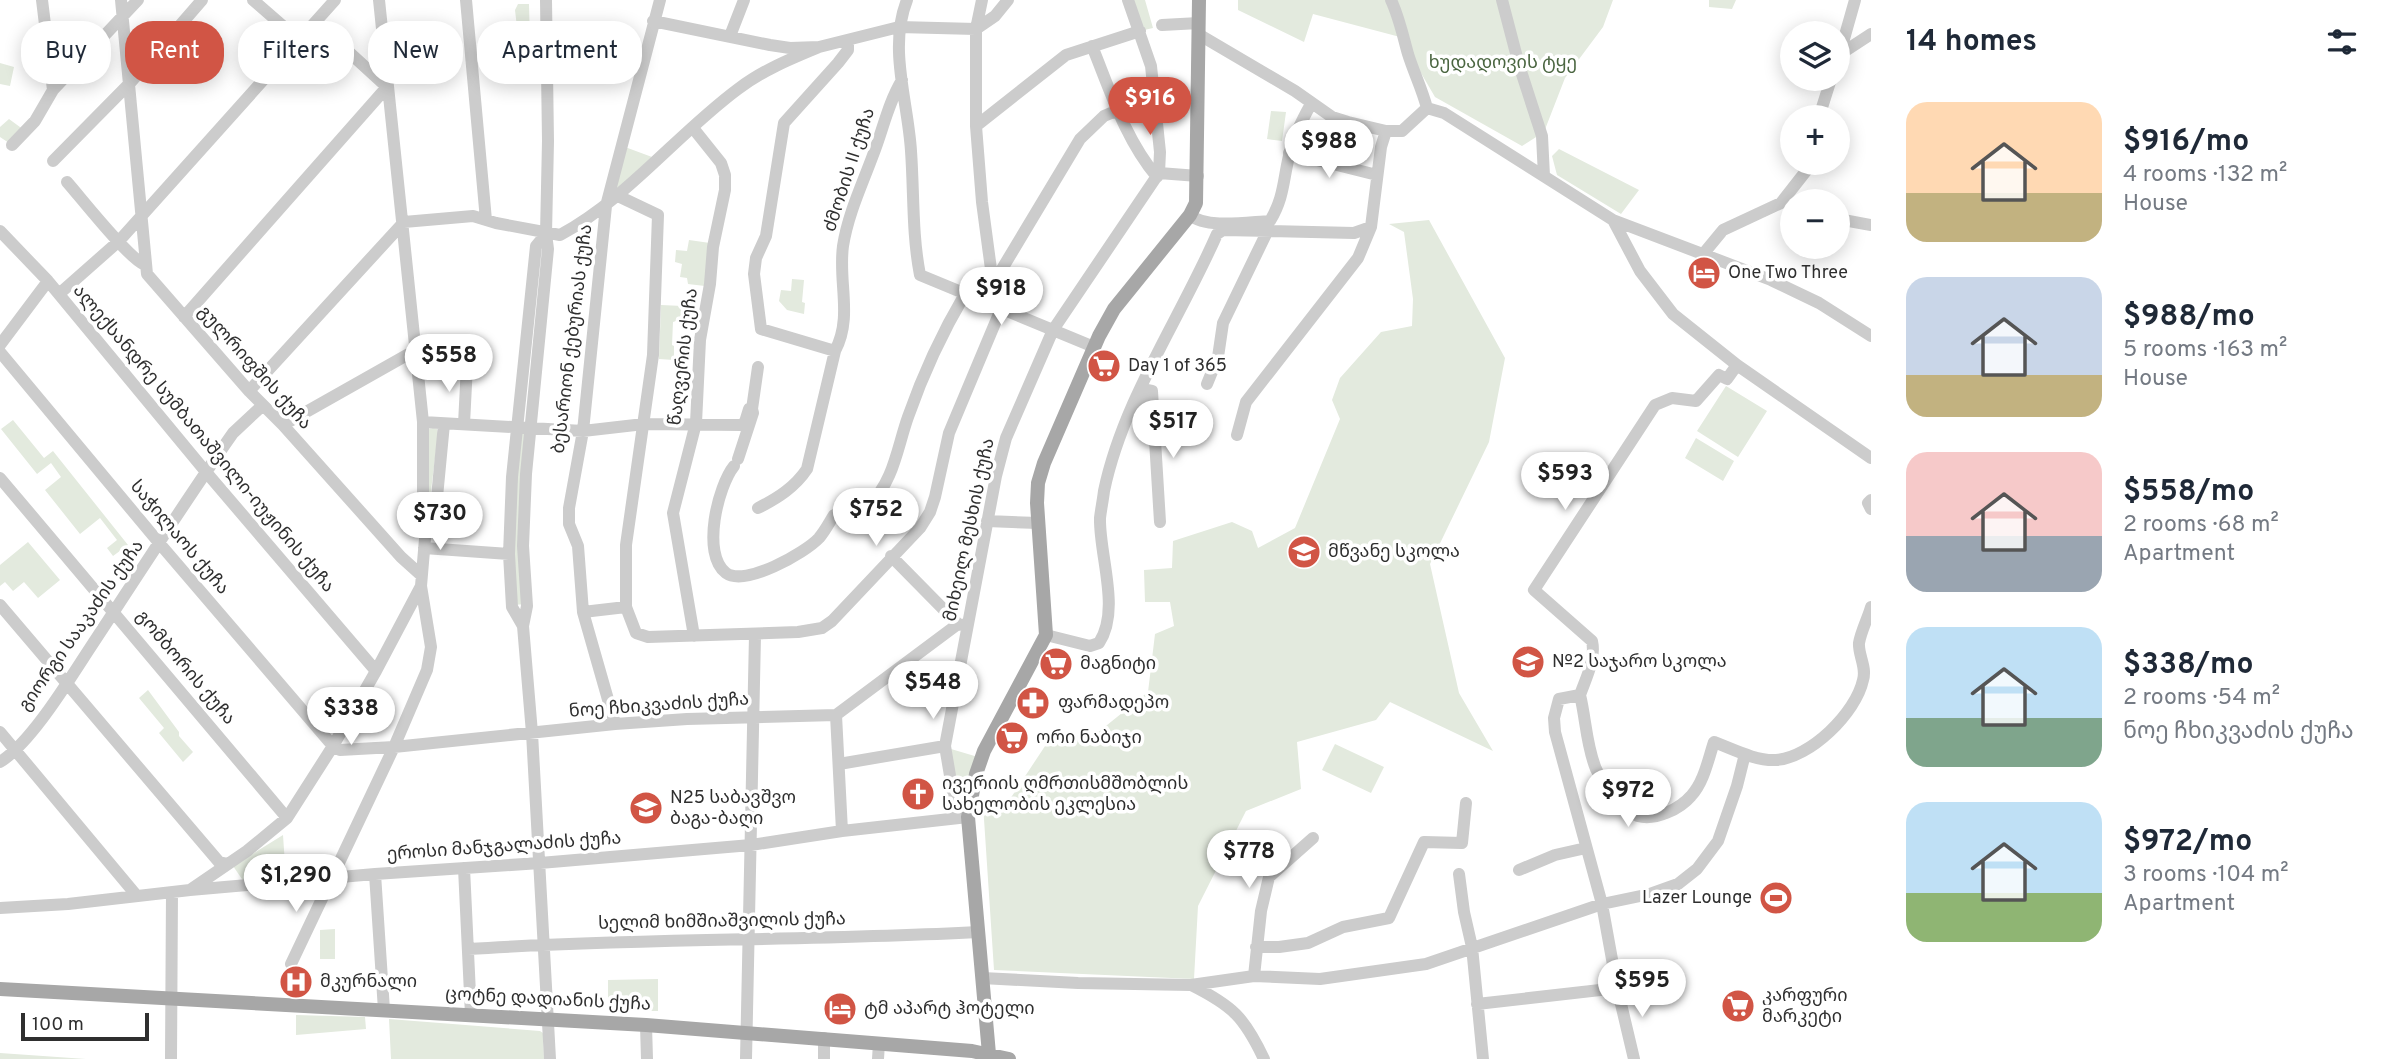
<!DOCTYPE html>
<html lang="en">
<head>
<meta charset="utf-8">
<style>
	body { margin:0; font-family:Overpass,"Noto Sans Georgian",sans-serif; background:#f6f6f7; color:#1f2937; height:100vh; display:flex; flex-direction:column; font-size:26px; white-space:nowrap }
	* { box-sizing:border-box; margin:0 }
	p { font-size:23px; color:#747a83 }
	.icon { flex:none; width:38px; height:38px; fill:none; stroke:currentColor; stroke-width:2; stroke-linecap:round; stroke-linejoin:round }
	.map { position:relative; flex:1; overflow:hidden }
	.details { display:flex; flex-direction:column; background:#fff; width:525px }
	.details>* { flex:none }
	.hud { position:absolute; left:21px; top:21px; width:665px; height:63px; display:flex; gap:14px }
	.fabs { position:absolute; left:1780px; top:21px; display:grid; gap:14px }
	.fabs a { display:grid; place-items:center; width:70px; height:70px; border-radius:50%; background:#fff; box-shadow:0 4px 18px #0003; font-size:35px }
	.scale { position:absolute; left:21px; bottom:18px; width:128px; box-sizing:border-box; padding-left:7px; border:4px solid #2f2f2f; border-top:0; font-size:19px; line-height:24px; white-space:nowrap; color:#2f2f2f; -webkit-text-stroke:5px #fff; paint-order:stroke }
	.price { position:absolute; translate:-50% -60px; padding:0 16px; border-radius:24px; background:#fff; color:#222; font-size:23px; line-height:46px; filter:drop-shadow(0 2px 4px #0008) }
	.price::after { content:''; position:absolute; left:50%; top:42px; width:21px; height:16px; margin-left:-10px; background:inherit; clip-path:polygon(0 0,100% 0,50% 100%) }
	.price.current { background:#d15545; color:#fff }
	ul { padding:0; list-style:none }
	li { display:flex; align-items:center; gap:21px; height:175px; padding:0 35px }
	li span { display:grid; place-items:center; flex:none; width:196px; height:140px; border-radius:21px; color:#555 }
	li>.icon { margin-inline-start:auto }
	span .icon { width:84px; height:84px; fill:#fffc; stroke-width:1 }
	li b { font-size:30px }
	h2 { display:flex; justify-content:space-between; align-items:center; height:84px; padding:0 35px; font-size:30px }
	.chip { padding:0 24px; border-radius:28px; background:#fff; box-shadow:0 4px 18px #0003; font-size:24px; line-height:63px }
	.chip.current { background:#d15545; color:#fff }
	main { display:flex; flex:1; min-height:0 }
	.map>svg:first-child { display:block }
	.green { fill:#e3eade }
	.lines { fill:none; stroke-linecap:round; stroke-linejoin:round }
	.minor { stroke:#ccc; stroke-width:12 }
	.major { stroke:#a7a7a7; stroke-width:14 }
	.labels { text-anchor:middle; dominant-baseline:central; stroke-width:7; stroke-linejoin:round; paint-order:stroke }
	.park-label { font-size:18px; fill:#4b6641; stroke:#fff }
	.street-label { font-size:18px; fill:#2f2f2f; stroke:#fff }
	.poi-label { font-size:18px; fill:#2f2f2f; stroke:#fff; text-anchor:start }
</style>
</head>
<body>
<main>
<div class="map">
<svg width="1871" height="1059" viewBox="0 0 1871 1059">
	<rect width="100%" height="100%" fill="#fff"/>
	<path class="green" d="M 1128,0 L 1145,0 L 1153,28 L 1140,31 Z
		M 1238,0 L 1613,0 L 1603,27 L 1565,78 L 1544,132 L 1522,146 L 1435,97 L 1400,37 L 1313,14 L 1304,42 L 1238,10 Z
		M 1709,0 L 1736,0 L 1732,9 L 1709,7 Z
		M 518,4 L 529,4 L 530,44 L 519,45 L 515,10 Z
		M 0,63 L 14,67 L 10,86 L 0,84 Z
		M 1271,111 L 1286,112 L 1282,141 L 1267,139 Z
		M 9,119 L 24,130 L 9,143 L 0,137 L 0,127 Z
		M 625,147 L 652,157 L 618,189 L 615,186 Z
		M 1559,149 L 1639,190 L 1621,214 L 1557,175 L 1552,156 Z
		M 1429,220 L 1505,358 L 1489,442 L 1430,564 L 1459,693 L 1493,751 L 1390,702 L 1376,720 L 1297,742 L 1301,789 L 1246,811 L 1198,906 L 1194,979 L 994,970 L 983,804 L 997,807 L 1008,802 L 1055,731 L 1091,738 L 1148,692 L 1155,634 L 1174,626 L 1170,602 L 1145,602 L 1144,570 L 1172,568 L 1173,541 L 1232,522 L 1252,531 L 1258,548 L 1295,528 L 1340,419 L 1332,400 L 1340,378 L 1381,332 L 1412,326 L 1413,299 L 1404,232 L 1389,224 Z
		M 689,240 L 710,243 L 705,286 L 688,284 L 687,278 L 680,277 L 682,264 L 675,262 L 676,250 L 687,251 Z
		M 792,279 L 804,280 L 802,302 L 805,303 L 804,314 L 787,310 L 779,301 L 781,290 L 791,291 Z
		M 661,305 L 683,306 L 682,319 L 673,322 L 672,345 L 674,346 L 674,360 L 659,359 Z
		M 1726,386 L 1767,411 L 1738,457 L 1697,431 Z
		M 13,420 L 44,458 L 53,451 L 128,545 L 113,556 L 107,548 L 117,540 L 100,518 L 80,534 L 45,490 L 61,477 L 51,463 L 37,474 L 1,429 Z
		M 433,428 L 437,429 L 438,434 L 428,515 L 429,429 Z
		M 520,431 L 527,431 L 524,604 L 515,605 L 512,548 Z
		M 1696,438 L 1734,461 L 1723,481 L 1685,458 Z
		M 28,542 L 60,580 L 38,598 L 24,582 L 13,591 L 5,582 L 0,586 L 0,565 Z
		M 148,690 L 179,732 L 179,736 L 193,752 L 183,762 L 159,733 L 164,728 L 139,698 Z
		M 1335,744 L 1384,767 L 1371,793 L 1322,770 Z
		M 951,749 L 978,757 L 967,806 L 958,806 Z
		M 283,835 L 286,879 L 244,882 L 233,866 Z
		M 335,929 L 335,959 L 320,959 L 320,930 Z
		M 658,979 L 658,1011 L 608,1011 L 608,980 Z
		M 296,1015 L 365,1017 L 366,1029 L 296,1035 Z
		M 389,1019 L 540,1031 L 543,1033 L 544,1059 L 391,1059 Z
		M 0,1053 L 86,1059 L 0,1059 Z"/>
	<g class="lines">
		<path class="minor" d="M 42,0 L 53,90
			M 121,0 L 147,274 L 249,391 L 283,425 L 401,557 L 421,575
			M 253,0 L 300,41
			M 466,0 L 486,220
			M 546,0 L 548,141 L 546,234 L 548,249 L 526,474 L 523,546 L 527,606 L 523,626 L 532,733 L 550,1059
			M 907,0 C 888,48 908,101 911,151 C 914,193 912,234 920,275 L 1094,347
			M 982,0 L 976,29 L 976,126 L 982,202 L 993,284 L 983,302
			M 1391,0 C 1399,17 1403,36 1408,54 C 1414,73 1422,89 1427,108
			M 1502,0 L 1519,65 L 1542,136 L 1544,176
			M 653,21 L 770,45 L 790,48 L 819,47 L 899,27 L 976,29 L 995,16 L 1008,0
			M 1162,25 L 1199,23
			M 1198,34 L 1295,91 L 1332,117 L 1348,122 L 1386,131 L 1402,131 L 1427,108
			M 730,36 L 744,0
			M 1092,46 C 1110,90 1125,139 1157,177
			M 1839,55 L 1871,34
			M 1838,60 L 1855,0
			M 1427,108 L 1444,113 L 1613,220 L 1771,280 L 1819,303 L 1871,336
			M 1819,117 L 1831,79
			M 976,126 L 1066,55 L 1140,31
			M 693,128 L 721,163 L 725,175 L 725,190 L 713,247 L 710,284 L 700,340 L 696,423 L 673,513 L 694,636
			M 12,145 L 35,121 L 53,90 L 138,0
			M 1289,153 L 1377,175
			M 53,161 L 130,83 L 202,0
			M 1159,173 L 1198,176
			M 67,182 C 82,199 128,258 145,265
			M 618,196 L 658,215 L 653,355 L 626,545 L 626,607 L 636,633 L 648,637 L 798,632 L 822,628 L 832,621 L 920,528 L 930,512 L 935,497 L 949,433 L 1001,309
			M 1190,215 C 1206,229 1248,222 1270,221 C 1284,198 1283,181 1289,156 C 1293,137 1302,120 1311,104
			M 1838,219 L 1871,225
			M 1613,220 L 1640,271 L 1673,314 L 1737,365 L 1871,458
			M 0,231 L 48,281 L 206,472 L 376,671
			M 1704,253 L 1723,230 L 1781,203 L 1806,171 L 1808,163
			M 993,284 L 1080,139 L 1104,116 L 1111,113 L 1156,108
			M 59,294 L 119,241 L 335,0
			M 184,317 L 387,87 L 316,22
			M 0,345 L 48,281
			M 835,351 L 761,329 L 754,274 L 756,258 L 766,236 L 784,123 L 838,63 L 848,50 L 848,40
			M 0,352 L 160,544 L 333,746 L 340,750 L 394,747 L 615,724 L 687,719 L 836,715 L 958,624
			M 1207,384 L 1218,357 L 1223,323 L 1268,230
			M 249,391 L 404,222 L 473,216 L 496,223 L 560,235 C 628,198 676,135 738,89 C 763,70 790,59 819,47
			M 1139,402 L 1147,390 L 1152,391 L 1160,522
			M 752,409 L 758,367
			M 423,422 L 583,431 L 644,424 L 741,425 L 745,422 L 749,409 L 752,409 L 753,413 L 738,459
			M 464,424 L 467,365
			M 283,425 L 414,351
			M 1237,435 L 1246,402 L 1358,258 L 1371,227 L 1381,147 L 1386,131
			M 734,466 C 718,486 701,554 726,573 C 745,587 805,553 819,538 C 825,531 829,523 834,515 C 847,512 858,516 869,505 C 894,481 897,448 908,417 C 923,374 942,333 965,294
			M 0,478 L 287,818
			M 1871,500 L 1868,503 L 1871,509
			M 758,508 C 778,498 795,487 807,469 L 835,351 C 853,317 838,282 843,246 C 848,214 862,185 873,155 C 883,130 888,103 902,80
			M 987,521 L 1038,523
			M 426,527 L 437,497 L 444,424
			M 424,548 L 509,554
			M 891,556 L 958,624 L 963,625
			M 0,605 L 219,862 L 228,864
			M 583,612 L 626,607
			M 523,626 L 512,607 L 509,554 L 512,477 L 536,246 L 546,234
			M 1046,635 L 1090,646 L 1099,643 C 1121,610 1099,555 1100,518 C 1101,509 1103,500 1104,491 C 1123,400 1180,319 1217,234 L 1223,230 L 1354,233 L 1371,227
			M 1580,695 C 1586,719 1586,745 1596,769 C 1602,782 1624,811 1638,816 C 1655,821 1680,809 1691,796 C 1704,782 1708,760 1714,742 C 1733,749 1755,761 1776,760 C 1810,758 1856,713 1863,680 C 1867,667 1858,655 1859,643 C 1861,631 1868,618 1871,607
			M 1580,695 C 1586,678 1596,659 1592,641 L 1534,590 L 1655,405 L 1672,398 L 1696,401 L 1719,375 L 1727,379 L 1737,365
			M 1580,695 L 1559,699 L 1554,718 L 1555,732 L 1602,904 L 1617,987 L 1634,1059
			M 836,715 L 842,831
			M 615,724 L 583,612 L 578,546 L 569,524 L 569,508 L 583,431 L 606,206 L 660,0
			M 0,732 L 137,896
			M 0,762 C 31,743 69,680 90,648 C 137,577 183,504 233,433 L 263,405
			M 839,764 L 945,746
			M 957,817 L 945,746 L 996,476 L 1006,438 L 1053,330 L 1159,173 L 1160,152 L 1151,66 L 1128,0
			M 464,868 L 471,1015
			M 1519,870 L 1555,855 L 1586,848
			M 375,874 L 384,1010
			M 1459,874 L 1464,912 L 1472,947 L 1483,1059
			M 190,890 L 247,851 L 287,818 L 333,746 L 376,671 L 421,586 L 426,527 L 423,514 L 423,422 L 379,0
			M 0,908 L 68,904 L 190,890 L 375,874 L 540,863 L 751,845 L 842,831 L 968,817
			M 1256,947 L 1279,947 L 1308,943 L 1343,927 L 1389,918 L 1424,842 L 1462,843 L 1466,803
			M 468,949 C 638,938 808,941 978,932
			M 291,964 L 394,747 L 427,670 L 431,647 L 421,586
			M 1254,976 L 1261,911 L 1269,877 L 1313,838
			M 982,978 L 1078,983 L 1191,985 L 1254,976 L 1320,979 L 1426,964 L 1602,904 L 1650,894 L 1678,884 L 1697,869 L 1718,841 L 1737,786 L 1745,754
			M 1191,985 C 1233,1006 1244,1017 1264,1059
			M 1477,1004 L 1609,989 L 1617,987
			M 646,1025 L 647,1059
			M 171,1059 L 172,892
			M 746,1059 L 755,635
			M 824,1059 L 824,1038
			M 878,1059 L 879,1043"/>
		<path class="major" d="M 0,989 L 646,1025 L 972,1051 L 1009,1059
			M 989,1054 L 968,817 L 976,774 L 984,751 L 1046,635 L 1037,503 L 1038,483 L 1044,463 L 1099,336 L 1114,309 L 1190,215 L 1196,203 L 1199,0"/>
	</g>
	<defs>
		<symbol id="hotel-disc" viewBox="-11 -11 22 22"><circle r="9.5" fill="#d15545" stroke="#fff"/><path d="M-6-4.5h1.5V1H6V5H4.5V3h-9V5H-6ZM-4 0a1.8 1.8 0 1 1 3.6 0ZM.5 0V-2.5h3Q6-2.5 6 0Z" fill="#fff"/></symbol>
		<symbol id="supermarket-disc" viewBox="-11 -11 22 22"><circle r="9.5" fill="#d15545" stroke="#fff"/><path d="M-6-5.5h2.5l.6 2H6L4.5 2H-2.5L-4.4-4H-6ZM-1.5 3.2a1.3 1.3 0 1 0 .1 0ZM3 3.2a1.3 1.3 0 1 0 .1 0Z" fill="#fff"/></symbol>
		<symbol id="school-disc" viewBox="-11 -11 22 22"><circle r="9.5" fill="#d15545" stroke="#fff"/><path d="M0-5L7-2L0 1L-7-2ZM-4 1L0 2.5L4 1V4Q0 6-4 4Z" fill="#fff"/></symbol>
		<symbol id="pharmacy-disc" viewBox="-11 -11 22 22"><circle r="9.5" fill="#d15545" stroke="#fff"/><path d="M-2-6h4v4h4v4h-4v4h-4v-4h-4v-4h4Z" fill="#fff"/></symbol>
		<symbol id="church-disc" viewBox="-11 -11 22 22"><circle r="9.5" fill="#d15545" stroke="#fff"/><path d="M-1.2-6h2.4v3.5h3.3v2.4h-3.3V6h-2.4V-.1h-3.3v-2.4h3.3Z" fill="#fff"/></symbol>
		<symbol id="stadium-disc" viewBox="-11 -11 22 22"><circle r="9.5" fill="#d15545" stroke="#fff"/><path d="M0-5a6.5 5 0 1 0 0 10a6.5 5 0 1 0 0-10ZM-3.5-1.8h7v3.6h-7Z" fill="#fff"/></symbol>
		<symbol id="hospital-disc" viewBox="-11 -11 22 22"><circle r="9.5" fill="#d15545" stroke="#fff"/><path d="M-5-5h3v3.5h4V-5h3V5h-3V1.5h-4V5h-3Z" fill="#fff"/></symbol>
	</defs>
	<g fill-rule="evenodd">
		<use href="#hotel-disc" x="1685" y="254" width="38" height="38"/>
		<use href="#supermarket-disc" x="1085" y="347" width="38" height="38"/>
		<use href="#school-disc" x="1285" y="533" width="38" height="38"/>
		<use href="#school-disc" x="1509" y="643" width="38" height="38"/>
		<use href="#supermarket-disc" x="1037" y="645" width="38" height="38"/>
		<use href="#pharmacy-disc" x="1014" y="684" width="38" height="38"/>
		<use href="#supermarket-disc" x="993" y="719" width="38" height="38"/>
		<use href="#church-disc" x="899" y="775" width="38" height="38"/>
		<use href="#school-disc" x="627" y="789" width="38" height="38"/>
		<use href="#stadium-disc" x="1757" y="879" width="38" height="38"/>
		<use href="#hospital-disc" x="277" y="963" width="38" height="38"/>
		<use href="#supermarket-disc" x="1719" y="987" width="38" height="38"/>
		<use href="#hotel-disc" x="821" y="990" width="38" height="38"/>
	</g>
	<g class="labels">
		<g class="park-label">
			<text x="1503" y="63">ხუდადოვის ტყე</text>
		</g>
		<g class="street-label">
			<text transform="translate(850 170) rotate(-72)">ძმობის II ქუჩა</text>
			<text transform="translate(573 339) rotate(-83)">ბესარიონ ქებურიას ქუჩა</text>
			<text transform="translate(684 357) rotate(-83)">წაღვერის ქუჩა</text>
			<text transform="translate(254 368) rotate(48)">გულრიფშის ქუჩა</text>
			<text transform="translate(203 439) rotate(50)">ალექსანდრე სუმბათაშვილი-იუჟინის ქუჩა</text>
			<text transform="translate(970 530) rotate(-78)">მიხეილ მესხის ქუჩა</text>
			<text transform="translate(179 538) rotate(50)">საჭილაოს ქუჩა</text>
			<text transform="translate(82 626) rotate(-55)">გიორგი სააკაძის ქუჩა</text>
			<text transform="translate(185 668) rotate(50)">გომბორის ქუჩა</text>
			<text transform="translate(659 706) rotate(-4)">ნოე ჩხიკვაძის ქუჩა</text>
			<text transform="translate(504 847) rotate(-4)">ეროსი მანჯგალაძის ქუჩა</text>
			<text transform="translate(722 922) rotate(-1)">სელიმ ხიმშიაშვილის ქუჩა</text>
			<text transform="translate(548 1000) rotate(3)">ცოტნე დადიანის ქუჩა</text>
		</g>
		<g class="poi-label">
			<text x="1728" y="273">One Two Three</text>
			<text x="1128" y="366">Day 1 of 365</text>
			<text x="1328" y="552">მწვანე სკოლა</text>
			<text x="1552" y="662">№2 საჯარო სკოლა</text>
			<text x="1080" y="664">მაგნიტი</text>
			<text x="1058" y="703">ფარმადეპო</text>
			<text x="1036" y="738">ორი ნაბიჯი</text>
			<text x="942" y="784">ივერიის ღმრთისმშობლის<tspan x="942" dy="21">სახელობის ეკლესია</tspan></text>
			<text x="670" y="798">N25 საბავშვო<tspan x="670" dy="21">ბაგა-ბაღი</tspan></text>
			<text x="1752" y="898" text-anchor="end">Lazer Lounge</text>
			<text x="320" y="982">მკურნალი</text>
			<text x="1762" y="996">კარფური<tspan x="1762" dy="21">მარკეტი</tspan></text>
			<text x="864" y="1009">ტმ აპარტ ჰოტელი</text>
		</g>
	</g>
</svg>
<div class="fabs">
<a><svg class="icon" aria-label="layers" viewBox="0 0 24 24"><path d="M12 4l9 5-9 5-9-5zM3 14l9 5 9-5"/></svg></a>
<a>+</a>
<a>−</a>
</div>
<div class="scale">100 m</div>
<b class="price current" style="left:1150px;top:137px">$916</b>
<b class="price" style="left:1329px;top:180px">$988</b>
<b class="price" style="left:1001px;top:327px">$918</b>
<b class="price" style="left:449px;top:394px">$558</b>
<b class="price" style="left:1173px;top:460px">$517</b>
<b class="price" style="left:1565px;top:512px">$593</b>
<b class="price" style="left:876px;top:548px">$752</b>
<b class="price" style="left:440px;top:552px">$730</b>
<b class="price" style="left:933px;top:721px">$548</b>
<b class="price" style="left:351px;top:747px">$338</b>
<b class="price" style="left:1628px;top:829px">$972</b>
<b class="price" style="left:1249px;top:890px">$778</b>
<b class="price" style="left:296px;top:914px">$1,290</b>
<b class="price" style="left:1642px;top:1019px">$595</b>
<div class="hud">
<a class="chip">Buy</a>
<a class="chip current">Rent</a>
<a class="chip">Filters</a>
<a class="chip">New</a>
<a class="chip">Apartment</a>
</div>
</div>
<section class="details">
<h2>14 homes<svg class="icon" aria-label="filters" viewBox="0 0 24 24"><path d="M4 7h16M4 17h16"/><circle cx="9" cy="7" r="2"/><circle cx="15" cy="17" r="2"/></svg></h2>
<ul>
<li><span style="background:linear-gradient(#ffd9b3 65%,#c2b280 0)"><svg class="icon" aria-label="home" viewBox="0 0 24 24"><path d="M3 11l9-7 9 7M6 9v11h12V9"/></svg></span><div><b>$916/mo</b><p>4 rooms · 132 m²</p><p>House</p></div></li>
<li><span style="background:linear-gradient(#c9d6e8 70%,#c2b280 0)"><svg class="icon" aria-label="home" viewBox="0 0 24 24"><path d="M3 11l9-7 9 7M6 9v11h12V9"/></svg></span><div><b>$988/mo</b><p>5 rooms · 163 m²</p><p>House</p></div></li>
<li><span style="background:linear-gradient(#f6c9c9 60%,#9aa5b1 0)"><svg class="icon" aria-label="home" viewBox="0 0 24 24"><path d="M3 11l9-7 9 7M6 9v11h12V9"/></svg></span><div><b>$558/mo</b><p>2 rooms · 68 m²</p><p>Apartment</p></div></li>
<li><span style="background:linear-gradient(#bfe0f5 65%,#7fa58c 0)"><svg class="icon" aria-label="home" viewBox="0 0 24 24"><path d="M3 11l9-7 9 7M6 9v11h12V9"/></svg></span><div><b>$338/mo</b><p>2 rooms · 54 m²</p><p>ნოე ჩხიკვაძის ქუჩა</p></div></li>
<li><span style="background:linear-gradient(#bfe0f5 65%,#8fb573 0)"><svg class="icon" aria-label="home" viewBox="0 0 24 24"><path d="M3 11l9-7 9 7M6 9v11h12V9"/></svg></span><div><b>$972/mo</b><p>3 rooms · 104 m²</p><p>Apartment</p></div></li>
</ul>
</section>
</main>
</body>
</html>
